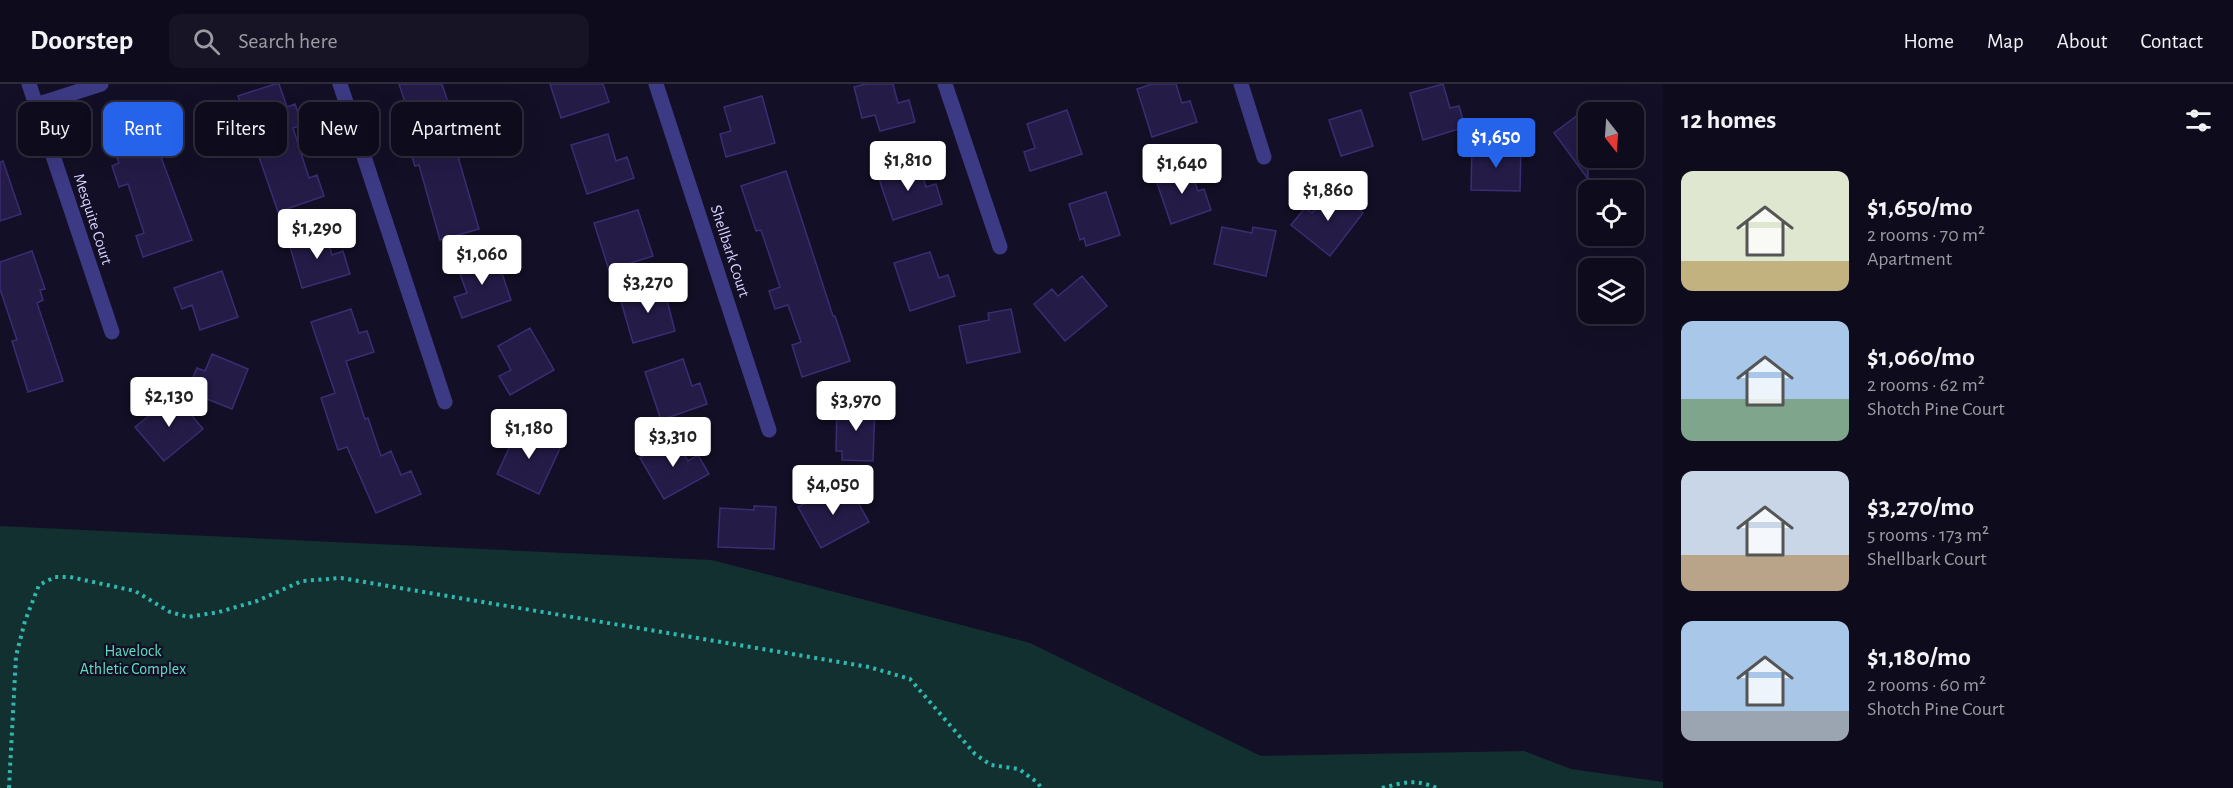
<!DOCTYPE html>
<html lang="en">
<head>
<meta charset="utf-8">
<style>
	body { margin:0; font-family:"Alegreya Sans",sans-serif; background:#171425; color:#f1f3f6; height:100vh; display:flex; flex-direction:column; font-size:22px; white-space:nowrap }
	* { box-sizing:border-box; margin:0 }
	p { font-size:20px; color:#9b9ba3 }
	.icon { flex:none; width:33px; height:33px; fill:none; stroke:currentColor; stroke-width:2; stroke-linecap:round; stroke-linejoin:round }
	.map { position:relative; flex:1; overflow:hidden }
	.side { display:flex; flex-direction:column; background:#0e0b1c; width:570px }
	.side>* { flex:none }
	.hud { position:absolute; left:18px; top:18px; width:570px; height:54px; display:flex; gap:12px }
	.needle { width:39px; rotate:163deg }
	.controls { position:absolute; left:1578px; top:18px; display:grid; gap:12px }
	.controls a { display:grid; place-items:center; width:66px; height:66px; border-radius:12px; background:#0e0b1c; box-shadow:0 6px 24px #0002,0 0 0 2px #2e2b3b; font-size:30px }
	.price { position:absolute; translate:-50% -51px; padding:0 14px; border-radius:6px; background:#fff; color:#222; font-size:20px; line-height:39px; filter:drop-shadow(0 2px 3px #0008) }
	.price::after { content:''; position:absolute; left:50%; top:36px; width:18px; height:14px; margin-left:-9px; background:inherit; clip-path:polygon(0 0,100% 0,50% 100%) }
	.price.current { background:#2563eb; color:#fff }
	ul { padding:0; list-style:none }
	li { display:flex; align-items:center; gap:18px; height:150px; padding:0 18px }
	li span { display:grid; place-items:center; flex:none; width:168px; height:120px; border-radius:12px; color:#555 }
	li>.icon { margin-inline-start:auto }
	span .icon { width:72px; height:72px; fill:#fffc; stroke-width:1 }
	li b { font-size:26px }
	h2 { display:flex; justify-content:space-between; align-items:center; height:72px; padding:0 18px; font-size:26px }
	.chip { padding:0 21px; border-radius:12px; background:#0e0b1c; box-shadow:0 6px 24px #0002,0 0 0 2px #2e2b3b; font-size:21px; line-height:54px }
	.chip.current { background:#2563eb; color:#fff }
	header { display:flex; align-items:center; gap:36px; box-sizing:border-box; height:84px; padding:0 30px; background:#0e0b1c; border-bottom:2px solid #2e2b3b }
	header strong { font-size:28px }
	nav { display:flex; gap:33px; margin-inline-start:auto; font-size:21px }
	.search { width:420px; height:54px; background:#171425; display:flex; align-items:center; gap:15px; box-sizing:border-box; padding:0 21px; border-radius:12px; color:#9b9ba3; font-size:22px }
	main { display:flex; flex:1; min-height:0 }
	.map>svg:first-child { display:block }
	.green { fill:#12302f }
	.building { fill:#241b47; stroke:#3b2d73; stroke-width:1.5 }
	.lines { fill:none; stroke-linecap:round; stroke-linejoin:round }
	.path { stroke:#2fb8b0; stroke-width:4; stroke-dasharray:3 4.5; stroke-linecap:butt }
	.street { stroke:#3d3a85; stroke-width:15 }
	.labels { text-anchor:middle; dominant-baseline:central; stroke-width:4.5; stroke-linejoin:round; paint-order:stroke }
	.street-label { font-size:16px; fill:#d9d4ff; stroke:#130f26 }
	.park-label { font-size:16px; fill:#5fe0c0; stroke:#130f26 }
</style>
</head>
<body>
<header>
<strong>Doorstep</strong>
<div class="search"><svg class="icon" aria-label="search" viewBox="0 0 24 24"><circle cx="10" cy="10" r="6"/><path d="M15 15l6 6"/></svg>Search here</div>
<nav><a>Home</a><a>Map</a><a>About</a><a>Contact</a></nav>
</header>
<main>
<div class="map">
<svg width="1663" height="704" viewBox="0 0 1663 704">
	<rect width="100%" height="100%" fill="#130f26"/>
	<path class="green" d="M 0,442 L 712,476 L 1030,559 L 1261,672 L 1524,667 L 1571,685 L 1663,698 L 1663,704 L 0,704 Z"/>
	<path class="building" d="M 275,0 L 279,0 L 287,23 L 295,20 L 302,41 L 293,44 L 309,94 L 317,91 L 324,112 L 278,128 L 238,12 Z
		M 399,0 L 442,0 L 464,67 L 457,69 L 479,145 L 440,156 L 419,81 L 415,82 L 408,61 L 418,58 Z
		M 550,0 L 603,0 L 609,18 L 561,34 Z
		M 866,0 L 893,0 L 898,19 L 909,16 L 915,38 L 880,47 L 875,31 L 862,34 L 854,3 Z
		M 1152,0 L 1176,0 L 1182,19 L 1190,17 L 1197,38 L 1152,53 L 1137,5 Z
		M 1443,0 L 1450,24 L 1459,22 L 1465,43 L 1423,56 L 1410,9 Z
		M 762,12 L 775,59 L 726,73 L 720,50 L 731,47 L 724,23 Z
		M 1067,26 L 1082,70 L 1030,87 L 1024,68 L 1035,64 L 1027,40 Z
		M 1361,26 L 1373,62 L 1341,72 L 1329,36 Z
		M 1579,30 L 1588,42 L 1588,95 L 1554,49 Z
		M 149,41 L 192,156 L 143,173 L 136,152 L 144,149 L 128,100 L 119,103 L 112,82 L 119,79 L 110,55 Z
		M 608,50 L 616,77 L 627,73 L 634,94 L 587,110 L 571,61 Z
		M 1472,62 L 1521,63 L 1520,107 L 1471,106 Z
		M 3,77 L 21,130 L 0,137 L 0,78 Z
		M 918,78 L 926,103 L 936,100 L 942,120 L 893,136 L 878,92 Z
		M 1189,81 L 1198,107 L 1204,105 L 1211,126 L 1171,140 L 1155,93 Z
		M 786,87 L 833,232 L 835,232 L 850,277 L 802,293 L 792,261 L 801,258 L 788,221 L 775,225 L 769,207 L 780,203 L 761,146 L 756,147 L 741,102 Z
		M 1332,105 L 1363,129 L 1330,172 L 1291,141 L 1305,124 L 1312,129 Z
		M 1106,108 L 1120,151 L 1086,162 L 1084,154 L 1080,156 L 1069,120 Z
		M 638,126 L 653,172 L 609,186 L 594,139 Z
		M 1222,143 L 1252,149 L 1253,143 L 1276,147 L 1266,192 L 1214,180 Z
		M 325,146 L 332,171 L 343,167 L 350,190 L 302,204 L 288,156 Z
		M 32,167 L 45,205 L 40,206 L 43,216 L 37,219 L 63,297 L 28,308 L 12,257 L 17,256 L 0,205 L 0,178 Z
		M 930,168 L 939,194 L 948,191 L 955,212 L 910,227 L 894,179 Z
		M 495,169 L 511,216 L 462,234 L 454,213 L 467,209 L 457,182 Z
		M 222,187 L 238,233 L 200,246 L 192,221 L 182,225 L 174,204 Z
		M 1082,192 L 1107,222 L 1065,257 L 1034,220 L 1052,205 L 1058,212 Z
		M 663,201 L 675,247 L 633,259 L 620,214 Z
		M 351,225 L 359,249 L 367,247 L 374,268 L 346,277 L 365,335 L 368,334 L 381,372 L 391,367 L 401,391 L 411,387 L 421,410 L 376,429 L 347,363 L 338,366 L 321,314 L 335,309 L 311,238 Z
		M 1011,225 L 1020,268 L 967,279 L 959,242 L 989,236 L 988,229 Z
		M 530,244 L 554,286 L 510,311 L 499,292 L 511,286 L 498,262 Z
		M 212,270 L 248,285 L 232,325 L 187,307 L 197,284 L 205,287 Z
		M 683,275 L 692,302 L 700,299 L 707,320 L 661,336 L 645,288 Z
		M 175,311 L 203,345 L 164,377 L 135,343 Z
		M 837,321 L 875,322 L 873,377 L 842,376 L 842,367 L 836,367 Z
		M 519,343 L 561,362 L 539,410 L 497,390 Z
		M 675,354 L 688,377 L 698,371 L 709,390 L 664,415 L 640,374 Z
		M 850,404 L 869,438 L 821,464 L 798,423 L 829,406 L 833,413 Z
		M 754,422 L 776,423 L 774,465 L 718,463 L 720,424 L 754,426 Z"/>
	<g class="lines">
		<path class="path" d="M 9,704 L 16,572 L 25,537 L 39,501 L 55,493 L 70,493 L 135,507 L 170,528 L 188,533 L 219,528 L 257,517 L 302,497 L 341,494 L 869,583 L 910,595 L 975,670 L 991,681 L 1019,685 L 1038,699 L 1041,704
			M 1382,704 C 1405,698 1415,695 1437,704"/>
		<path class="street" d="M 29,0 L 112,248
			M 340,0 L 445,318
			M 656,0 L 769,346
			M 945,0 L 1000,163
			M 1241,0 L 1264,73
			M 36,21 L 101,0"/>
	</g>
	<g class="labels">
		<g class="street-label">
			<text transform="translate(93 135) rotate(72)">Mesquite Court</text>
			<text transform="translate(730 167) rotate(72)">Shellbark Court</text>
		</g>
		<g class="park-label">
			<text x="133" y="567">Havelock<tspan x="133" dy="18">Athletic Complex</tspan></text>
		</g>
	</g>
</svg>
<div class="controls">
<a><svg class="needle" viewBox="-14 -14 28 28"><path d="M0-13l5 13h-10z" fill="#e53935"/><path d="M0 13l5-13h-10z" fill="#9b9ba3"/></svg></a>
<a><svg class="icon" aria-label="locate" viewBox="0 0 24 24"><circle cx="12" cy="12" r="6"/><path d="M12 2v4M12 18v4M2 12h4M18 12h4"/></svg></a>
<a><svg class="icon" aria-label="layers" viewBox="0 0 24 24"><path d="M12 4l9 5-9 5-9-5zM3 14l9 5 9-5"/></svg></a>
</div>
<b class="price current" style="left:1496px;top:85px">$1,650</b>
<b class="price" style="left:908px;top:108px">$1,810</b>
<b class="price" style="left:1182px;top:111px">$1,640</b>
<b class="price" style="left:1328px;top:138px">$1,860</b>
<b class="price" style="left:317px;top:176px">$1,290</b>
<b class="price" style="left:482px;top:202px">$1,060</b>
<b class="price" style="left:648px;top:230px">$3,270</b>
<b class="price" style="left:169px;top:344px">$2,130</b>
<b class="price" style="left:856px;top:348px">$3,970</b>
<b class="price" style="left:529px;top:376px">$1,180</b>
<b class="price" style="left:673px;top:384px">$3,310</b>
<b class="price" style="left:833px;top:432px">$4,050</b>
<div class="hud">
<a class="chip">Buy</a>
<a class="chip current">Rent</a>
<a class="chip">Filters</a>
<a class="chip">New</a>
<a class="chip">Apartment</a>
</div>
</div>
<section class="side">
<h2>12 homes<svg class="icon" aria-label="filters" viewBox="0 0 24 24"><path d="M4 7h16M4 17h16"/><circle cx="9" cy="7" r="2"/><circle cx="15" cy="17" r="2"/></svg></h2>
<ul>
<li><span style="background:linear-gradient(#dfe7d0 75%,#c2b280 0)"><svg class="icon" aria-label="home" viewBox="0 0 24 24"><path d="M3 11l9-7 9 7M6 9v11h12V9"/></svg></span><div><b>$1,650/mo</b><p>2 rooms · 70 m²</p><p>Apartment</p></div></li>
<li><span style="background:linear-gradient(#a9c7e8 65%,#7fa58c 0)"><svg class="icon" aria-label="home" viewBox="0 0 24 24"><path d="M3 11l9-7 9 7M6 9v11h12V9"/></svg></span><div><b>$1,060/mo</b><p>2 rooms · 62 m²</p><p>Shotch Pine Court</p></div></li>
<li><span style="background:linear-gradient(#c9d6e8 70%,#b9a48a 0)"><svg class="icon" aria-label="home" viewBox="0 0 24 24"><path d="M3 11l9-7 9 7M6 9v11h12V9"/></svg></span><div><b>$3,270/mo</b><p>5 rooms · 173 m²</p><p>Shellbark Court</p></div></li>
<li><span style="background:linear-gradient(#a9c7e8 75%,#9aa5b1 0)"><svg class="icon" aria-label="home" viewBox="0 0 24 24"><path d="M3 11l9-7 9 7M6 9v11h12V9"/></svg></span><div><b>$1,180/mo</b><p>2 rooms · 60 m²</p><p>Shotch Pine Court</p></div></li>
</ul>
</section>
</main>
</body>
</html>
